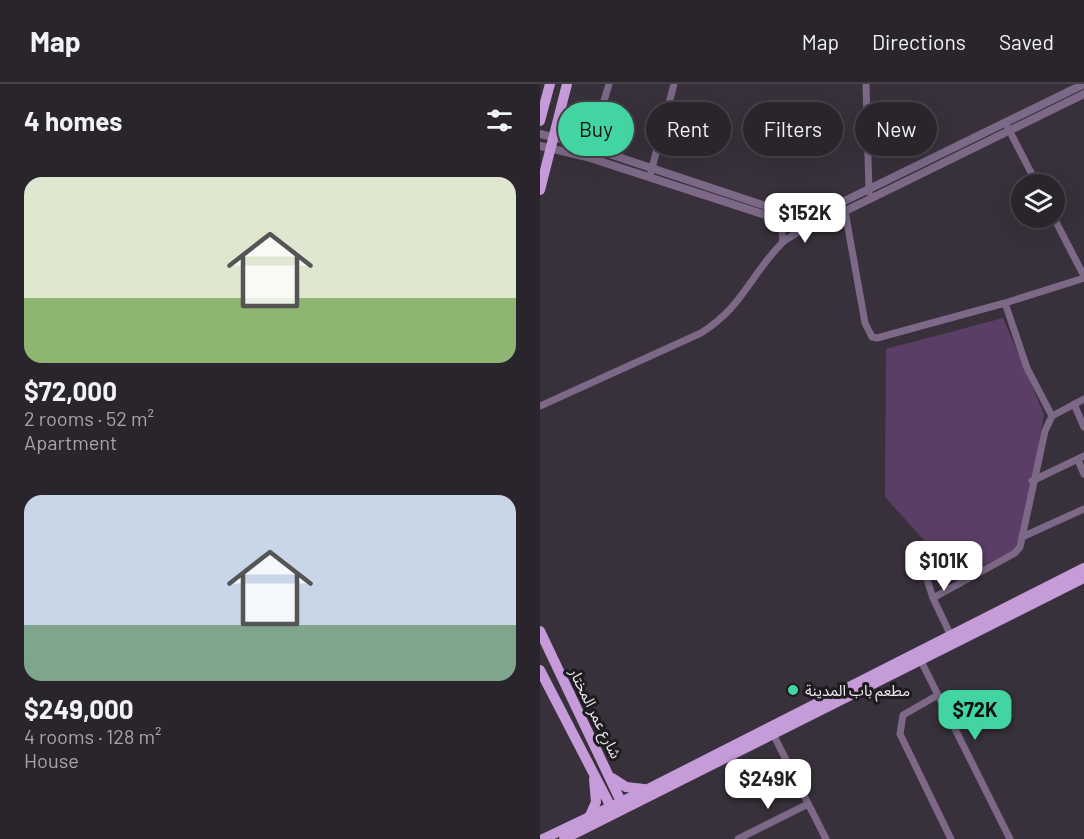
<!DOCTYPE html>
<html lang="en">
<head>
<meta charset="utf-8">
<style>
	body { margin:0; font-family:Barlow,"Noto Sans Arabic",sans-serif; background:#363138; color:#f1f3f6; height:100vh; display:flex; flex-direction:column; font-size:22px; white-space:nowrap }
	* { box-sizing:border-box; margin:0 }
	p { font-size:20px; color:#a5a5a9 }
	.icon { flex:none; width:33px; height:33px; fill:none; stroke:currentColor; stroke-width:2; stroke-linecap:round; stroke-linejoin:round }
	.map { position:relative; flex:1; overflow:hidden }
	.details { display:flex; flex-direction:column; background:#2a252c; width:540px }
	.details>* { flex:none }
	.top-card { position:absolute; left:18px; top:18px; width:435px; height:54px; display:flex; gap:12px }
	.buttons { position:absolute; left:471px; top:90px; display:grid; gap:12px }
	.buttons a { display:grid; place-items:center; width:54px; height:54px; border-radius:50%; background:#2a252c; box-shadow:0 6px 24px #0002,0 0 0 2px #464248; font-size:30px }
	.price { position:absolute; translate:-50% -51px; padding:0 14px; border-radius:12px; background:#fff; color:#222; font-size:20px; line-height:39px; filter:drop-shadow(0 2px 3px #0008) }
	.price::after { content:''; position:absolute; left:50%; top:36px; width:18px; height:14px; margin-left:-9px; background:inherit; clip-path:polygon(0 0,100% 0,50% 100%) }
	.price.active { background:#42d4a1; color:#111 }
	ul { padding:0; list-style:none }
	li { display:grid; align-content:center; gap:12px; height:318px; padding:0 24px }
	li span { display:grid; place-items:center; height:186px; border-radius:18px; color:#555 }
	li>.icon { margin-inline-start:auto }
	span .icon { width:108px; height:108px; fill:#fffc; stroke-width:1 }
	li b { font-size:26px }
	h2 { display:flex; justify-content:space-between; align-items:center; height:72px; padding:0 24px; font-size:26px }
	.tag { padding:0 21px; border-radius:27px; background:#2a252c; box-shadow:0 6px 24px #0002,0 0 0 2px #464248; font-size:21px; line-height:54px }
	.tag.active { background:#42d4a1; color:#111 }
	header { display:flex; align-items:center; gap:36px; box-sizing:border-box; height:84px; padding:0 30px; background:#2a252c; border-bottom:2px solid #464248 }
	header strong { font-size:28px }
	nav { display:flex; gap:33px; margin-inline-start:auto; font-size:21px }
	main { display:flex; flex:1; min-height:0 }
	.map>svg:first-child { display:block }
	.green { fill:#5a3e66 }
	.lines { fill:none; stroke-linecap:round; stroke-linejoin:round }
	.minor { stroke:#7d6987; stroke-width:7 }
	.tertiary { stroke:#7d6987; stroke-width:8 }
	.primary { stroke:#c69bd9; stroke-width:10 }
	.poi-dot { fill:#42d4a1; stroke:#1e1b1f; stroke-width:2 }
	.labels { text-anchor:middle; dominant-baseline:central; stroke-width:6; stroke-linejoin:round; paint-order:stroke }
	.poi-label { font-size:15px; fill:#eeeaf0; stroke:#1e1b1f; text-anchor:start }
	.street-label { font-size:15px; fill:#eeeaf0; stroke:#1e1b1f }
</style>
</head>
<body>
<header>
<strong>Map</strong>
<nav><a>Map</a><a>Directions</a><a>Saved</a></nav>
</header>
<main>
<section class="details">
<h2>4 homes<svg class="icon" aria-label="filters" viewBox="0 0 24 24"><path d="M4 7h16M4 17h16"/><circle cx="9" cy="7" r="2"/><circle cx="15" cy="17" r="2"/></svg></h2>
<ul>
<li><span style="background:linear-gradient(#dfe7d0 65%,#8fb573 0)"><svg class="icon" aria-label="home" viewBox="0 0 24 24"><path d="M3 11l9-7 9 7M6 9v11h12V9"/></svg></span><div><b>$72,000</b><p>2 rooms · 52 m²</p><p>Apartment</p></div></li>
<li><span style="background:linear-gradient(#c9d6e8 70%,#7fa58c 0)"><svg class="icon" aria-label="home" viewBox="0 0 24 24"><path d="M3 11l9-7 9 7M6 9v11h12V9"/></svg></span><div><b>$249,000</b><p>4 rooms · 128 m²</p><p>House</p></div></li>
</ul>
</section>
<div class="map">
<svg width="544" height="755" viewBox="0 0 544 755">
	<rect width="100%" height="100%" fill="#38313b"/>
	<path class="green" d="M 463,234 L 504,330 L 480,463 L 402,502 L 384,456 L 345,413 L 346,265 Z"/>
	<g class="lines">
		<path class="minor" d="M 326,0 L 329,108
			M 468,44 L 497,100
			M 50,64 L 69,0
			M 111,88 L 134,0
			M 305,127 L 325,239 L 332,253 L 337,254 L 465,219 L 544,194
			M 514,134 L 544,192
			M 241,136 L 243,158
			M 465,219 L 487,284 L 512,332
			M 534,320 L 544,343
			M 0,322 L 161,249 C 203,223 210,191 242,159 C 250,151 261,149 268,140
			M 538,376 L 544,390
			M 492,397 L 544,372
			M 482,453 L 544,425
			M 379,471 L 393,514 L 411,552
			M 393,514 L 475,469 L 480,463 L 505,347 L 512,332 L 544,315
			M 380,575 L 470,755
			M 398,611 L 363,631 L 360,650 L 411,755
			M 232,648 L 286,755
			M 198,755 L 268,720"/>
		<path class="tertiary" d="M 0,50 L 36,59 L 238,126 L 262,129 L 286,126 L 544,0
			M 0,62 L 47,73 L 241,136 L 268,140 L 289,135 L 544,10"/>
		<path class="primary" d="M 0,37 L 10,0
			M 0,106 L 27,0
			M 0,547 L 83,722
			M 0,586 L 73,727
			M 72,694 L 86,703 L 104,705
			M 49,734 L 56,718 L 54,695
			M 3,755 L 108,705 L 544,484
			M 24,755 L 544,494"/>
	</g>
	<circle class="poi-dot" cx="253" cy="606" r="6"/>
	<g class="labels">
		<g class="poi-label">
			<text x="265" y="606">مطعم باب المدينة</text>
		</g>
		<g class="street-label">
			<text transform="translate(56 629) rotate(64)">شارع عمر المختار</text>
		</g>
	</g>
</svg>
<div class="buttons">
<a><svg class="icon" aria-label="layers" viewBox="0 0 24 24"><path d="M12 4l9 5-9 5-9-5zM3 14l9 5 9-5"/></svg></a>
</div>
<b class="price" style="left:265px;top:160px">$152K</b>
<b class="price" style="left:404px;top:508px">$101K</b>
<b class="price active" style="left:435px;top:657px">$72K</b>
<b class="price" style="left:228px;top:726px">$249K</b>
<div class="top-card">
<a class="tag active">Buy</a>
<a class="tag">Rent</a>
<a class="tag">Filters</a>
<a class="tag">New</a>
</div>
</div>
</main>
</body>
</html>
